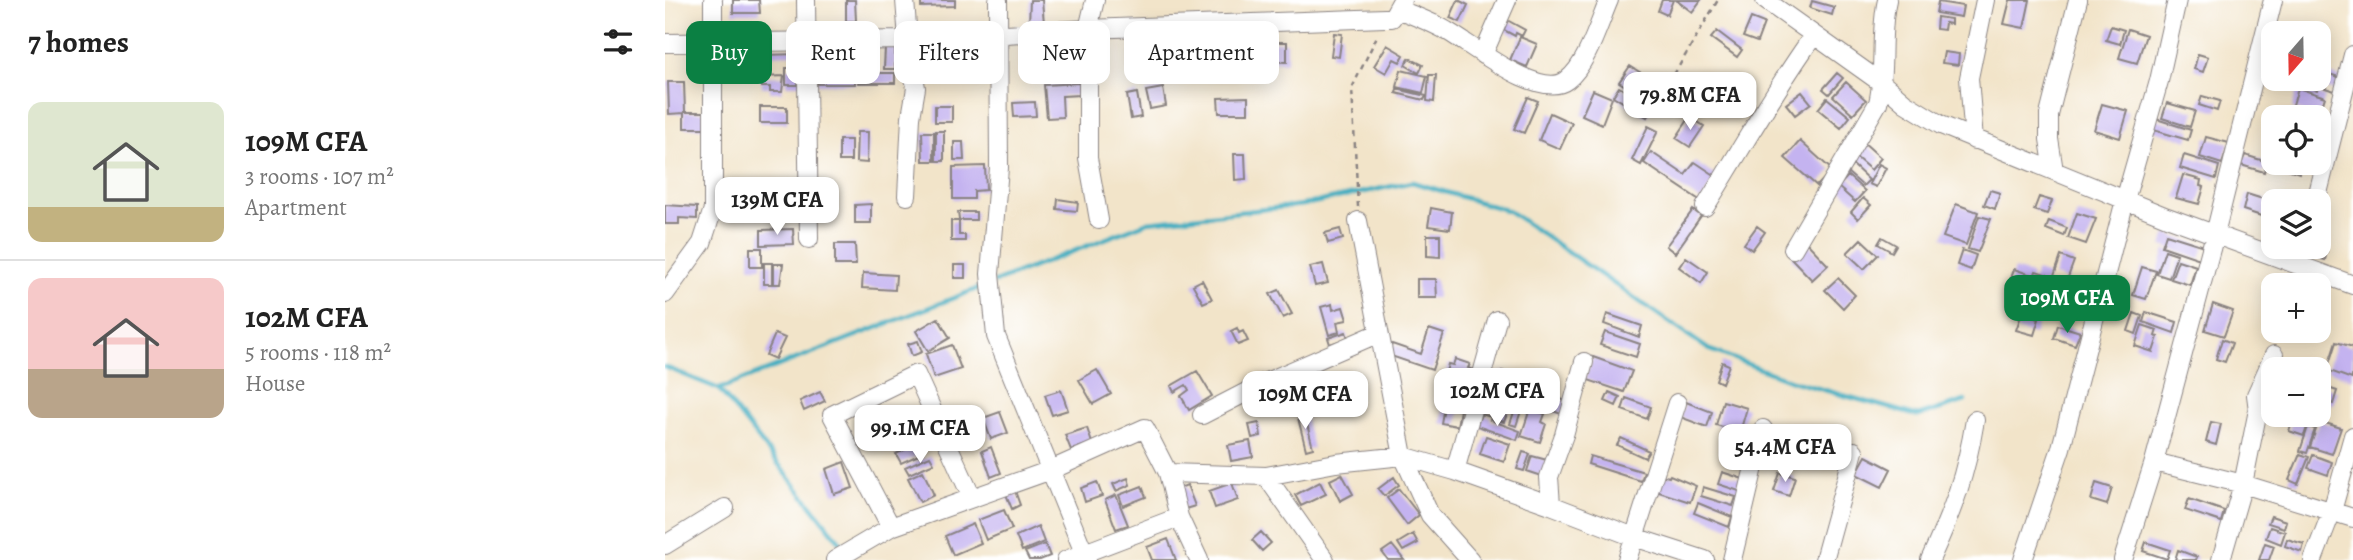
<!DOCTYPE html>
<html lang="en">
<head>
<meta charset="utf-8">
<style>
	body { margin:0; font-family:Alegreya,serif; background:#f6f6f6; color:#222; height:100vh; display:flex; flex-direction:column; font-size:26px; white-space:nowrap }
	* { box-sizing:border-box; margin:0 }
	p { font-size:23px; color:#767676 }
	.icon { flex:none; width:38px; height:38px; fill:none; stroke:currentColor; stroke-width:2; stroke-linecap:round; stroke-linejoin:round }
	.map { position:relative; flex:1; overflow:hidden }
	.side { display:flex; flex-direction:column; background:#fff; width:665px }
	.side>* { flex:none }
	.top-card { position:absolute; left:21px; top:21px; width:665px; height:63px; display:flex; gap:14px }
	.needle { width:46px; rotate:200deg }
	.controls { position:absolute; left:1596px; top:21px; display:grid; gap:14px }
	.controls a { display:grid; place-items:center; width:70px; height:70px; border-radius:14px; background:#fff; box-shadow:0 4px 18px #0003; font-size:35px }
	.price { position:absolute; translate:-50% -60px; padding:0 16px; border-radius:14px; background:#fff; color:#222; font-size:23px; line-height:46px; filter:drop-shadow(0 2px 4px #0008) }
	.price::after { content:''; position:absolute; left:50%; top:42px; width:21px; height:16px; margin-left:-10px; background:inherit; clip-path:polygon(0 0,100% 0,50% 100%) }
	.price.active { background:#0b8043; color:#fff }
	ul { padding:0; list-style:none }
	li { display:flex; align-items:center; gap:21px; height:175px; padding:0 28px }
	li+li { border-top:2px solid #e0e0e0 }
	li span { display:grid; place-items:center; flex:none; width:196px; height:140px; border-radius:14px; color:#555 }
	li>.icon { margin-inline-start:auto }
	span .icon { width:84px; height:84px; fill:#fffc; stroke-width:1 }
	li b { font-size:30px }
	h2 { display:flex; justify-content:space-between; align-items:center; height:84px; padding:0 28px; font-size:30px }
	.tag { padding:0 24px; border-radius:14px; background:#fff; box-shadow:0 4px 18px #0003; font-size:24px; line-height:63px }
	.tag.active { background:#0b8043; color:#fff }
	main { display:flex; flex:1; min-height:0 }
	.map>svg:first-child { display:block }
	.lines { fill:none; stroke-linecap:round; stroke-linejoin:round }
	.stream { stroke:#43aec1; stroke-width:4.5 }
	.building { fill:#c4b3f0 }
	.minor-casing { stroke:#8a8382; stroke-width:20 }
	.path { stroke:#8a8382; stroke-width:2.5; stroke-dasharray:5 5; stroke-linecap:butt }
	.minor { stroke:#fff; stroke-width:18 }
</style>
</head>
<body>
<main>
<section class="side">
<h2>7 homes<svg class="icon" aria-label="filters" viewBox="0 0 24 24"><path d="M4 7h16M4 17h16"/><circle cx="9" cy="7" r="2"/><circle cx="15" cy="17" r="2"/></svg></h2>
<ul>
<li><span style="background:linear-gradient(#dfe7d0 75%,#c2b280 0)"><svg class="icon" aria-label="home" viewBox="0 0 24 24"><path d="M3 11l9-7 9 7M6 9v11h12V9"/></svg></span><div><b>109M CFA</b><p>3 rooms · 107 m²</p><p>Apartment</p></div></li>
<li><span style="background:linear-gradient(#f6c9c9 65%,#b9a48a 0)"><svg class="icon" aria-label="home" viewBox="0 0 24 24"><path d="M3 11l9-7 9 7M6 9v11h12V9"/></svg></span><div><b>102M CFA</b><p>5 rooms · 118 m²</p><p>House</p></div></li>
</ul>
</section>
<div class="map">
<svg width="1688" height="560" viewBox="0 0 1688 560">
	<rect width="100%" height="100%" fill="#fff"/>
	<filter id="ink" filterUnits="userSpaceOnUse"><feTurbulence type="fractalNoise" baseFrequency=".0143" numOctaves="2"/><feDisplacementMap in="SourceGraphic" scale="14" xChannelSelector="R" yChannelSelector="G"/><feConvolveMatrix kernelMatrix="1 2 1 2 8 2 1 2 1" color-interpolation-filters="sRGB"/></filter>
	<filter id="wash" filterUnits="userSpaceOnUse"><feTurbulence type="fractalNoise" baseFrequency=".00686" numOctaves="4" result="noise"/><feDisplacementMap in="SourceGraphic" scale="28" xChannelSelector="R" yChannelSelector="G"/><feGaussianBlur stdDeviation="1.57" result="paint"/><feColorMatrix in="noise" values="0 0 0 0 0 0 0 0 0 0 0 0 0 0 0 0 0 1.4 0 .05"/><feComposite in="paint" operator="in"/></filter>
	<g filter="url(#wash)">
		<rect width="100%" height="100%" fill="#f2e4c9"/>
		<g class="lines">
			<path class="stream" d="M 330,282 L 483,222 L 638,205 L 747,182 L 844,211 L 1043,349 L 1127,381 L 1253,416 L 1300,401
				M 0,367 L 54,389 L 322,285
				M 54,389 L 180,548"/>
		</g>
		<g id="blocks">
			<path class="building" d="M 68,0 L 94,0 L 95,13 L 68,13 Z
				M 181,0 L 190,0 L 191,21 L 181,21 Z
				M 256,0 L 290,0 L 290,6 L 256,7 Z
				M 365,0 L 377,0 L 379,23 L 364,24 Z
				M 793,0 L 803,5 L 795,22 L 785,18 Z
				M 997,0 L 1008,0 L 1002,15 L 993,11 Z
				M 1011,0 L 1036,0 L 1027,12 Z
				M 1345,0 L 1365,0 L 1359,28 L 1339,24 Z
				M 1147,1 L 1169,7 L 1167,15 L 1145,8 Z
				M 1273,2 L 1298,6 L 1296,17 L 1271,13 Z
				M 1272,17 L 1286,19 L 1286,24 L 1280,23 L 1279,30 L 1271,29 Z
				M 1086,18 L 1099,23 L 1092,42 L 1078,37 Z
				M 842,20 L 860,30 L 857,36 L 851,33 L 850,36 L 837,29 Z
				M 56,24 L 74,24 L 74,32 L 57,32 Z
				M 1446,26 L 1459,30 L 1455,44 L 1441,40 Z
				M 1463,29 L 1481,35 L 1472,63 L 1454,58 Z
				M 484,30 L 490,53 L 475,57 L 469,34 Z
				M 499,31 L 503,51 L 495,53 L 490,33 Z
				M 1052,31 L 1077,50 L 1072,57 L 1046,38 Z
				M 542,33 L 571,34 L 570,48 L 542,47 Z
				M 669,33 L 677,34 L 674,57 L 666,56 Z
				M 855,37 L 872,44 L 862,67 L 845,60 Z
				M 594,42 L 622,42 L 622,62 L 594,61 Z
				M 362,45 L 375,45 L 376,79 L 363,80 Z
				M 722,45 L 739,55 L 735,62 L 729,59 L 721,73 L 709,66 Z
				M 199,46 L 200,65 L 192,65 L 190,47 Z
				M 220,47 L 230,47 L 230,69 L 219,69 Z
				M 97,48 L 135,48 L 135,54 L 97,55 Z
				M 381,51 L 392,51 L 394,78 L 383,79 Z
				M 1279,52 L 1294,54 L 1293,65 L 1277,63 Z
				M 1654,53 L 1662,56 L 1652,90 L 1635,85 L 1637,79 L 1654,79 Z
				M 1533,54 L 1543,57 L 1538,72 L 1529,69 Z
				M 534,58 L 555,58 L 555,67 L 534,67 Z
				M 744,58 L 758,65 L 754,73 L 740,65 Z
				M 506,63 L 508,73 L 482,78 L 480,69 Z
				M 478,64 L 480,76 L 469,78 L 466,66 Z
				M 965,66 L 1002,89 L 992,105 L 954,82 Z
				M 121,68 L 137,68 L 137,85 L 121,85 Z
				M 736,70 L 762,76 L 758,93 L 732,87 Z
				M 193,73 L 230,73 L 230,83 L 193,83 Z
				M 1172,73 L 1178,78 L 1164,94 L 1158,89 Z
				M 153,74 L 190,74 L 190,84 L 153,84 Z
				M 1664,74 L 1677,78 L 1673,92 L 1660,88 Z
				M 764,75 L 771,75 L 769,102 L 762,101 Z
				M 119,76 L 117,92 L 105,92 L 105,87 L 97,87 L 96,77 Z
				M 1043,79 L 1056,85 L 1051,97 L 1038,92 Z
				M 3,82 L 19,82 L 20,112 L 39,112 L 39,128 L 19,128 L 19,113 L 4,114 Z
				M 1181,82 L 1201,100 L 1188,114 L 1168,96 Z
				M 414,83 L 415,95 L 397,96 L 398,117 L 382,118 L 379,85 Z
				M 954,87 L 988,107 L 982,117 L 948,96 Z
				M 498,88 L 501,106 L 485,109 L 481,91 Z
				M 1633,88 L 1660,97 L 1654,116 L 1627,108 Z
				M 732,89 L 761,96 L 759,100 L 731,93 Z
				M 928,90 L 947,98 L 937,124 L 917,115 Z
				M 1137,92 L 1146,103 L 1130,115 L 1121,104 Z
				M 472,93 L 476,117 L 466,119 L 462,95 Z
				M 1537,96 L 1555,101 L 1552,111 L 1534,105 Z
				M 583,97 L 583,113 L 554,113 L 553,98 Z
				M 863,97 L 873,101 L 859,133 L 849,129 Z
				M 1162,98 L 1185,117 L 1176,128 L 1153,109 Z
				M 370,102 L 371,116 L 349,117 L 348,103 Z
				M 1502,103 L 1530,111 L 1525,127 L 1497,118 Z
				M 1437,104 L 1463,111 L 1455,138 L 1429,130 Z
				M 270,106 L 287,106 L 287,122 L 270,122 Z
				M 95,107 L 122,107 L 122,123 L 95,123 Z
				M 885,113 L 907,123 L 895,149 L 874,140 Z
				M 1025,117 L 1039,126 L 1025,147 L 1011,138 Z
				M 1488,118 L 1526,130 L 1523,140 L 1485,129 Z
				M 983,126 L 993,131 L 976,165 L 967,160 Z
				M 271,131 L 279,131 L 279,161 L 271,161 Z
				M 192,132 L 203,132 L 202,163 L 191,162 Z
				M 257,132 L 269,132 L 269,161 L 258,161 Z
				M 1541,137 L 1564,143 L 1557,164 L 1535,157 Z
				M 174,140 L 186,140 L 186,161 L 174,161 Z
				M 1135,141 L 1167,170 L 1152,186 L 1120,158 Z
				M 1197,141 L 1216,158 L 1206,170 L 1186,153 Z
				M 289,142 L 298,142 L 299,160 L 289,160 Z
				M 986,152 L 1020,175 L 1030,162 L 1051,176 L 1036,201 L 979,163 Z
				M 569,154 L 580,154 L 581,179 L 570,180 Z
				M 1519,155 L 1554,166 L 1551,179 L 1515,168 Z
				M 1580,155 L 1602,162 L 1599,172 L 1576,165 Z
				M 1615,163 L 1637,163 L 1634,173 L 1614,166 Z
				M 1214,164 L 1221,168 L 1211,187 L 1204,184 Z
				M 1188,165 L 1204,180 L 1198,186 L 1182,172 Z
				M 320,166 L 321,190 L 309,191 L 309,199 L 288,199 L 288,167 Z
				M 1518,175 L 1536,180 L 1535,186 L 1539,187 L 1534,204 L 1511,198 Z
				M 1183,176 L 1200,191 L 1190,202 L 1173,187 Z
				M 1325,190 L 1335,193 L 1330,209 L 1319,205 Z
				M 1582,194 L 1604,201 L 1599,217 L 1578,210 Z
				M 1374,197 L 1387,201 L 1382,214 L 1369,210 Z
				M 1198,198 L 1206,205 L 1193,219 L 1186,212 Z
				M 393,199 L 413,202 L 412,211 L 392,209 Z
				M 206,204 L 206,223 L 190,223 L 190,205 Z
				M 1291,204 L 1313,212 L 1301,245 L 1278,237 Z
				M 0,205 L 32,207 L 32,219 L 14,218 L 14,224 L 0,224 Z
				M 766,208 L 787,212 L 785,229 L 763,226 Z
				M 1028,210 L 1036,216 L 1010,253 L 1001,246 Z
				M 293,212 L 311,212 L 311,220 L 294,220 Z
				M 1412,213 L 1431,219 L 1421,244 L 1403,238 Z
				M 1314,216 L 1326,219 L 1313,252 L 1303,249 Z
				M 286,221 L 294,221 L 294,235 L 300,235 L 300,241 L 286,241 Z
				M 1384,221 L 1402,228 L 1399,236 L 1381,229 Z
				M 1092,226 L 1100,232 L 1087,250 L 1079,244 Z
				M 128,229 L 129,244 L 96,245 L 96,230 Z
				M 675,229 L 678,239 L 663,243 L 660,233 Z
				M 1501,234 L 1539,246 L 1535,259 L 1497,246 Z
				M 762,235 L 775,235 L 775,257 L 762,256 Z
				M 1217,237 L 1231,245 L 1227,252 L 1213,244 Z
				M 1196,239 L 1213,255 L 1199,269 L 1182,253 Z
				M 1142,243 L 1163,265 L 1147,280 L 1126,258 Z
				M 170,244 L 190,244 L 191,265 L 170,265 Z
				M 85,248 L 97,248 L 97,267 L 85,267 Z
				M 1648,248 L 1662,252 L 1660,260 L 1645,256 Z
				M 1297,250 L 1311,255 L 1306,270 L 1292,265 Z
				M 1500,250 L 1512,254 L 1504,278 L 1492,274 Z
				M 1396,256 L 1409,261 L 1402,280 L 1389,276 Z
				M 1021,257 L 1043,272 L 1036,283 L 1014,267 Z
				M 1513,260 L 1531,266 L 1525,285 L 1506,279 Z
				M 99,263 L 107,263 L 107,284 L 99,284 Z
				M 109,264 L 118,264 L 115,284 L 109,284 Z
				M 658,264 L 663,283 L 650,286 L 645,267 Z
				M 289,265 L 300,265 L 300,278 L 289,278 Z
				M 1477,267 L 1491,271 L 1481,299 L 1468,295 Z
				M 1349,269 L 1367,275 L 1360,294 L 1343,288 Z
				M 1371,271 L 1383,275 L 1371,310 L 1360,306 Z
				M 198,273 L 231,275 L 230,290 L 197,288 Z
				M 1173,278 L 1190,295 L 1178,308 L 1160,290 Z
				M 752,279 L 771,279 L 772,298 L 752,298 Z
				M 537,280 L 547,299 L 538,303 L 528,285 Z
				M 614,290 L 627,314 L 618,318 L 605,294 Z
				M 1414,290 L 1426,293 L 1420,316 L 1408,313 Z
				M 667,304 L 668,310 L 678,307 L 682,320 L 672,322 L 674,332 L 664,335 L 656,307 Z
				M 1548,304 L 1568,311 L 1559,336 L 1540,330 Z
				M 1481,312 L 1512,322 L 1509,333 L 1478,322 Z
				M 1357,313 L 1374,319 L 1369,335 L 1351,330 Z
				M 1469,313 L 1477,316 L 1471,334 L 1463,331 Z
				M 942,314 L 977,326 L 974,337 L 939,324 Z
				M 273,318 L 285,338 L 263,351 L 251,331 Z
				M 1393,325 L 1415,332 L 1410,345 L 1389,338 Z
				M 1477,325 L 1492,330 L 1490,336 L 1493,337 L 1488,352 L 1470,346 Z
				M 572,328 L 574,333 L 578,331 L 583,341 L 573,345 L 566,331 Z
				M 764,329 L 779,334 L 767,370 L 723,355 L 727,344 L 756,354 Z
				M 681,332 L 683,338 L 665,344 L 663,338 Z
				M 940,332 L 975,344 L 971,357 L 935,345 Z
				M 110,334 L 120,338 L 110,359 L 101,355 Z
				M 1557,339 L 1567,343 L 1560,362 L 1551,359 Z
				M 253,341 L 257,352 L 247,356 L 243,344 Z
				M 1671,342 L 1688,347 L 1687,379 L 1662,370 Z
				M 287,345 L 296,369 L 269,378 L 261,354 Z
				M 928,357 L 967,371 L 959,392 L 920,379 Z
				M 790,359 L 805,364 L 803,368 L 808,370 L 805,380 L 781,372 L 783,364 L 788,365 Z
				M 1057,362 L 1064,365 L 1057,383 L 1051,380 Z
				M 432,370 L 446,394 L 428,404 L 414,380 Z
				M 532,371 L 547,396 L 524,410 L 516,396 L 524,390 L 521,385 L 509,392 L 506,386 Z
				M 837,371 L 863,380 L 858,395 L 832,386 Z
				M 1654,385 L 1672,391 L 1668,404 L 1654,400 Z
				M 870,389 L 906,403 L 901,416 L 865,402 Z
				M 396,390 L 403,410 L 387,415 L 380,395 Z
				M 155,392 L 160,401 L 139,411 L 135,401 Z
				M 944,392 L 955,397 L 951,406 L 940,401 Z
				M 838,393 L 848,397 L 839,422 L 830,419 L 832,412 L 827,411 L 832,397 L 836,398 Z
				M 623,395 L 627,406 L 599,416 L 595,404 Z
				M 961,398 L 986,407 L 982,419 L 957,410 Z
				M 853,400 L 859,402 L 851,426 L 845,424 Z
				M 1058,401 L 1082,408 L 1075,432 L 1051,425 Z
				M 1021,402 L 1047,412 L 1042,427 L 1015,417 Z
				M 779,407 L 795,410 L 792,426 L 776,423 Z
				M 865,409 L 880,414 L 877,422 L 881,424 L 875,442 L 856,436 Z
				M 335,412 L 343,433 L 326,439 L 318,418 Z
				M 639,412 L 648,448 L 641,450 L 632,414 Z
				M 816,414 L 826,417 L 825,420 L 855,431 L 852,440 L 812,426 Z
				M 1629,415 L 1646,415 L 1639,436 L 1624,431 Z
				M 1654,421 L 1676,428 L 1667,454 L 1645,447 Z
				M 1546,422 L 1556,424 L 1551,445 L 1541,442 Z
				M 594,423 L 596,436 L 587,438 L 584,425 Z
				M 1643,427 L 1650,429 L 1642,453 L 1635,451 Z
				M 422,428 L 427,443 L 406,450 L 400,435 Z
				M 821,436 L 845,444 L 839,462 L 815,454 Z
				M 956,438 L 984,451 L 980,458 L 952,445 Z
				M 585,441 L 588,457 L 566,461 L 563,445 Z
				M 253,443 L 258,453 L 236,463 L 231,454 Z
				M 326,447 L 336,473 L 326,477 L 317,451 Z
				M 858,452 L 865,454 L 859,471 L 852,469 Z
				M 1635,454 L 1644,457 L 1633,484 L 1624,480 Z
				M 1648,455 L 1667,462 L 1663,475 L 1643,468 Z
				M 265,456 L 269,463 L 244,474 L 240,467 Z
				M 867,456 L 882,460 L 877,476 L 862,471 Z
				M 925,456 L 979,472 L 976,481 L 923,464 Z
				M 1201,456 L 1226,469 L 1217,487 L 1191,474 Z
				M 179,462 L 188,488 L 169,494 L 161,469 Z
				M 258,471 L 269,495 L 255,502 L 243,478 Z
				M 1057,472 L 1078,479 L 1074,491 L 1053,484 Z
				M 1115,473 L 1130,477 L 1124,496 L 1109,491 Z
				M 677,474 L 688,494 L 675,501 L 665,480 Z
				M 996,475 L 1004,477 L 1005,475 L 1031,486 L 1025,502 L 991,491 Z
				M 729,477 L 734,485 L 719,496 L 713,489 Z
				M 463,478 L 465,485 L 451,491 L 448,484 Z
				M 432,482 L 437,496 L 420,502 L 416,488 Z
				M 655,482 L 661,494 L 636,506 L 630,495 Z
				M 567,483 L 573,500 L 550,508 L 544,491 Z
				M 1431,483 L 1447,488 L 1442,505 L 1426,500 Z
				M 522,485 L 530,506 L 520,509 L 512,489 Z
				M 477,486 L 481,497 L 458,506 L 454,495 Z
				M 1038,487 L 1071,497 L 1068,506 L 1036,496 Z
				M 734,489 L 754,515 L 742,525 L 722,498 Z
				M 350,491 L 355,505 L 347,509 L 341,494 Z
				M 451,495 L 463,525 L 451,529 L 440,500 Z
				M 1524,499 L 1559,511 L 1556,522 L 1520,510 Z
				M 1033,503 L 1067,517 L 1064,527 L 1029,513 Z
				M 339,510 L 347,529 L 321,540 L 313,520 Z
				M 1606,516 L 1621,521 L 1619,528 L 1603,523 Z
				M 308,524 L 316,543 L 288,555 L 280,536 Z
				M 373,526 L 379,542 L 357,551 L 351,536 Z
				M 1605,527 L 1620,532 L 1616,544 L 1601,538 Z
				M 596,532 L 606,543 L 597,551 L 587,540 Z
				M 748,534 L 753,543 L 738,551 L 733,543 Z
				M 503,539 L 511,560 L 487,560 L 482,547 Z
				M 1622,539 L 1639,544 L 1637,552 L 1620,546 Z
				M 1481,542 L 1505,550 L 1502,559 L 1478,551 Z
				M 1600,543 L 1609,546 L 1604,560 L 1594,560 Z
				M 380,544 L 385,556 L 375,560 L 364,560 L 360,552 Z
				M 727,545 L 739,560 L 723,560 L 717,552 Z
				M 1513,550 L 1532,557 L 1531,560 L 1510,560 Z"/>
		</g>
	</g>
	<g filter="url(#ink)">
		<use href="#blocks" fill-opacity="0" stroke="#8a8382" stroke-width="2"/>
		<g class="lines">
			<defs>
				<path id="minor" d="M 141,0 L 144,239
					M 240,0 L 243,40 L 251,88 L 246,117 L 242,196
					M 333,0 L 334,168 L 325,274 L 331,336 L 422,560
					M 430,0 L 423,29 L 423,158 L 434,220
					M 1100,0 L 1218,84 L 1240,103 L 1276,125 L 1502,217 L 1688,285
					M 733,9 C 749,16 767,22 782,31 C 807,45 875,101 902,80 C 922,65 934,23 944,0
					M 0,43 L 243,40 L 423,29 L 720,18 L 727,18 L 737,0
					M 818,55 L 842,0
					M 1309,140 L 1304,78 L 1320,0
					M 1389,171 L 1384,139 L 1384,115 L 1413,0
					M 1651,201 L 1688,55
					M 1040,207 C 1076,150 1109,90 1149,35
					M 693,221 L 738,456 L 765,515 L 805,560
					M 1128,249 L 1213,103 C 1221,70 1214,34 1222,0
					M 1633,265 L 1638,247
					M 0,294 L 37,243 L 48,209 L 48,0
					M 537,415 L 599,383 L 714,333
					M 1489,462 L 1578,484 L 1688,518
					M 790,471 L 832,320
					M 503,473 L 601,476 L 671,463 L 738,456 L 790,471 L 886,505 L 969,537 L 1040,560
					M 601,476 L 660,560
					M 886,505 L 884,477 L 899,435 L 919,362
					M 226,527 L 167,415 L 251,374 L 307,498
					M 0,545 L 60,508
					M 170,560 L 226,527 L 386,470 L 480,428 L 503,473 L 514,517 L 534,560
					M 401,560 L 514,517
					M 962,560 L 1012,403
					M 1067,560 L 1098,429
					M 1159,560 L 1189,451
					M 1265,560 C 1288,510 1301,475 1310,420
					M 1358,560 L 1396,448 L 1460,200 L 1494,81 L 1512,0
					M 1458,560 L 1489,462 L 1550,234 L 1608,0
					M 1556,560 L 1578,484 L 1593,410 L 1591,395 L 1609,355
					M 1648,560 L 1667,511 L 1688,436"/>
			</defs>
			<use href="#minor" class="minor-casing"/>
			<path class="path" d="M 1004,83 L 1053,0
				M 693,207 L 687,88 L 713,34"/>
			<use href="#minor" class="minor"/>
		</g>
	</g>
</svg>
<div class="controls">
<a><svg class="needle" viewBox="-14 -14 28 28"><path d="M0-13l5 13h-10z" fill="#e53935"/><path d="M0 13l5-13h-10z" fill="#767676"/></svg></a>
<a><svg class="icon" aria-label="locate" viewBox="0 0 24 24"><circle cx="12" cy="12" r="6"/><path d="M12 2v4M12 18v4M2 12h4M18 12h4"/></svg></a>
<a><svg class="icon" aria-label="layers" viewBox="0 0 24 24"><path d="M12 4l9 5-9 5-9-5zM3 14l9 5 9-5"/></svg></a>
<a>+</a>
<a>−</a>
</div>
<b class="price" style="left:1025px;top:132px">79.8M CFA</b>
<b class="price" style="left:112px;top:237px">139M CFA</b>
<b class="price active" style="left:1402px;top:335px">109M CFA</b>
<b class="price" style="left:832px;top:428px">102M CFA</b>
<b class="price" style="left:640px;top:431px">109M CFA</b>
<b class="price" style="left:255px;top:465px">99.1M CFA</b>
<b class="price" style="left:1120px;top:484px">54.4M CFA</b>
<div class="top-card">
<a class="tag active">Buy</a>
<a class="tag">Rent</a>
<a class="tag">Filters</a>
<a class="tag">New</a>
<a class="tag">Apartment</a>
</div>
</div>
</main>
</body>
</html>
